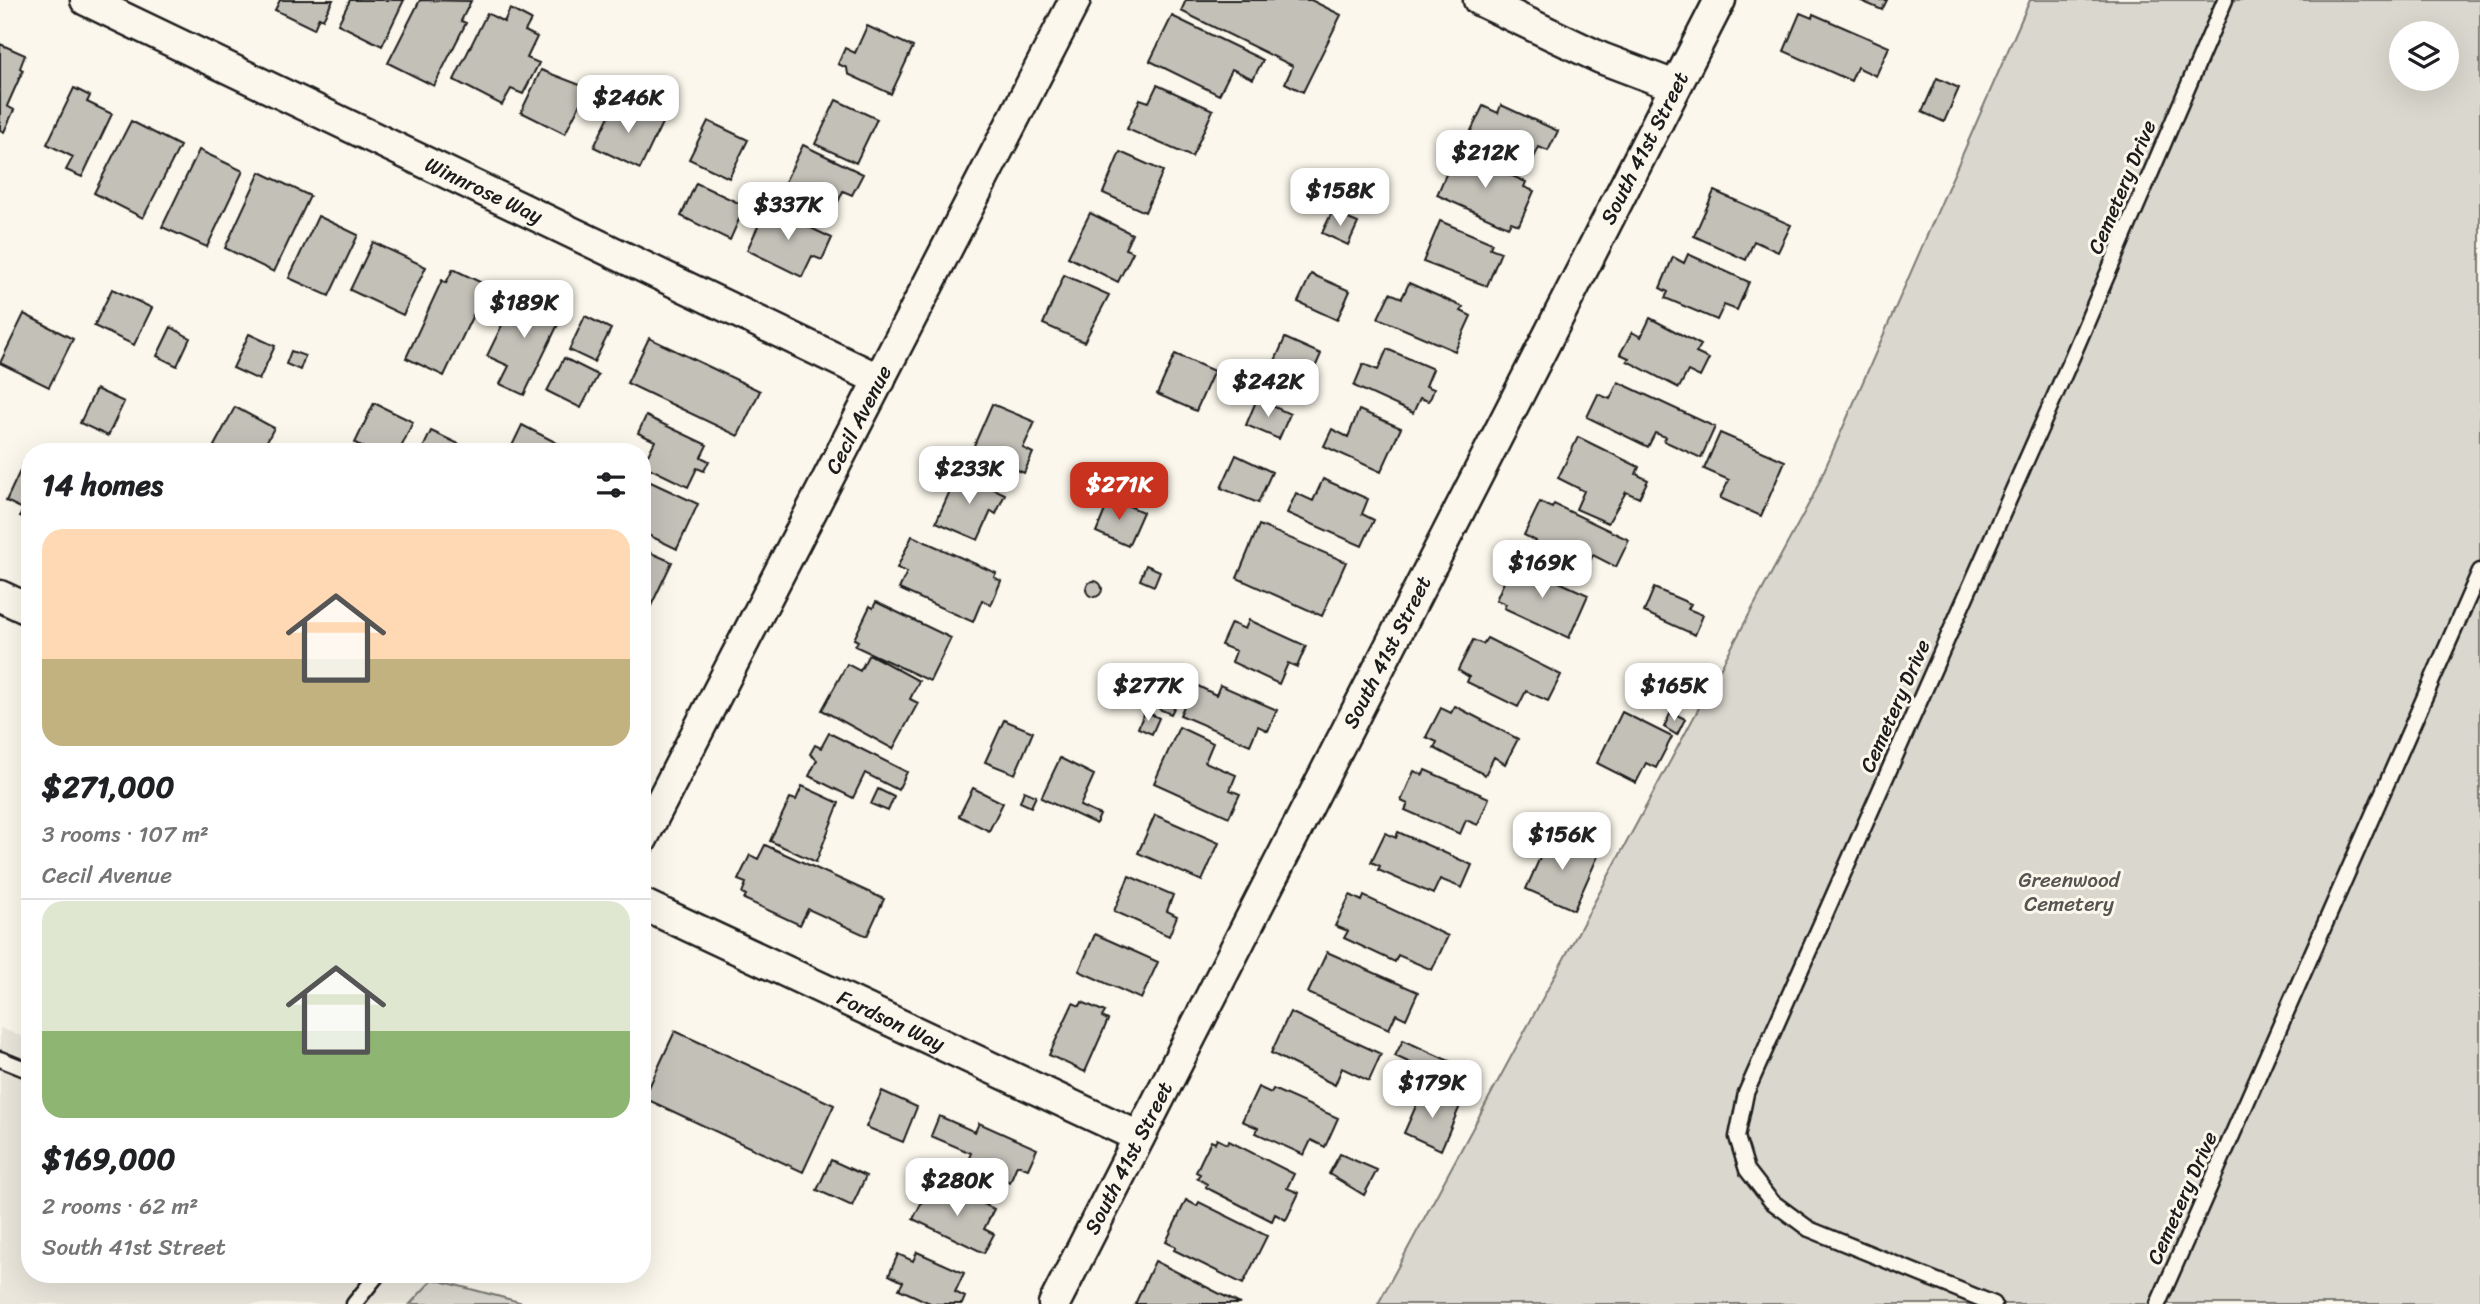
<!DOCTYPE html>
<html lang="en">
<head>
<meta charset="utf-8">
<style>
	body { margin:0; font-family:Sriracha,sans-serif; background:#f6f6f6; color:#202124; height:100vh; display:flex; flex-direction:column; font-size:26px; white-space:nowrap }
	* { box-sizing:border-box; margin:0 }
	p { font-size:23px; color:#757577 }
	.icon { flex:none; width:38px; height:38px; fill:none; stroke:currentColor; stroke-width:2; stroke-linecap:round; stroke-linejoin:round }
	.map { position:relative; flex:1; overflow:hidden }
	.sheet { position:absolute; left:21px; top:443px; width:630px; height:840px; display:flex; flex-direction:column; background:#fff; border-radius:28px; box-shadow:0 7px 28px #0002 }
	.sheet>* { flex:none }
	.tools { position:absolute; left:2389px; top:21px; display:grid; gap:14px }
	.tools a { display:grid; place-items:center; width:70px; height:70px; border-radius:50%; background:#fff; box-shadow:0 7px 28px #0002; font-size:35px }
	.price { position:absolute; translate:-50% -60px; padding:0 16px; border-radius:14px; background:#fff; color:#222; font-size:23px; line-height:46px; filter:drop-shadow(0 2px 4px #0008) }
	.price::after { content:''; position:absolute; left:50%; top:42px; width:21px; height:16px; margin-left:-10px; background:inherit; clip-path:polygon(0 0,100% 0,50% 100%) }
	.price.current { background:#c8321e; color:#fff }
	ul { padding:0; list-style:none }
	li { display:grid; align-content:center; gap:14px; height:371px; padding:0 21px }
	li+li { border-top:2px solid #e0e0e0 }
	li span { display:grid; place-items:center; height:217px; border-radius:21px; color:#555 }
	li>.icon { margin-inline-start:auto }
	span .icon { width:126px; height:126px; fill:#fffc; stroke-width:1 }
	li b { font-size:30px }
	h2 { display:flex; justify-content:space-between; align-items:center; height:84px; padding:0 21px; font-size:30px }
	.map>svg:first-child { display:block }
	.built { fill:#eae6dc }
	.green { fill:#dad7ce; stroke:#7b7a75; stroke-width:2; fill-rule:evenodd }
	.building { fill:#c3c0b8; stroke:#1c1c1c; stroke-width:2 }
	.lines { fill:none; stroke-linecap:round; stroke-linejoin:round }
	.lane-casing { stroke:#1c1c1c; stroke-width:19 }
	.street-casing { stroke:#1c1c1c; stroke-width:35 }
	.lane { stroke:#fbf7ec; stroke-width:14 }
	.street { stroke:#fbf7ec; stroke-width:30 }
	.labels { text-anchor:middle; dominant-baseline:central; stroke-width:6; stroke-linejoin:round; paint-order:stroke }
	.street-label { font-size:21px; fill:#1c1c1c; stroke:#fbf7ec }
	.park-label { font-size:21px; fill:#555451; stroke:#fbf7ec }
</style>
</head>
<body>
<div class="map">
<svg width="2480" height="1304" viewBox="0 0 2480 1304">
	<rect width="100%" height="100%" fill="#fbf7ec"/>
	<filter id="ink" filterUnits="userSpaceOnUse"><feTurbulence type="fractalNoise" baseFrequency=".0143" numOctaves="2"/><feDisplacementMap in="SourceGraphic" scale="14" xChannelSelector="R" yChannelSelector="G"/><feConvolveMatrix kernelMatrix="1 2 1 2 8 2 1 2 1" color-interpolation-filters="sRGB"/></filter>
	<g filter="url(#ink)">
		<path class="built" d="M 0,1028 L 30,1039 L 30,1274 L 428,1274 L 433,1279 L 410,1304 L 0,1304 Z"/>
		<path class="green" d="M 2030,0 L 2480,0 L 2480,1304 L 1378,1304 L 1813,496 ZM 2401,33 L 2446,33 L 2446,79 L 2401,79 Z
			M 433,1279 L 527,1304 L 410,1304 Z"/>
		<path class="building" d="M 280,0 L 333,0 L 323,19 L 319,17 L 314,29 L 275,10 Z
			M 350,0 L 404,0 L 382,46 L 338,24 Z
			M 420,0 L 471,1 L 461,21 L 466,23 L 434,86 L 388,63 Z
			M 1186,0 L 1311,0 L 1341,15 L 1303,92 L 1285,83 L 1293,66 L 1181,11 Z
			M 1859,0 L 1887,0 L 1882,10 Z
			M 510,9 L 531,20 L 525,31 L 537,37 L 527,58 L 539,63 L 523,94 L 511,89 L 502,105 L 454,80 L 487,13 L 504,22 Z
			M 1800,13 L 1812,18 L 1813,14 L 1889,47 L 1876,76 L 1857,67 L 1851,81 L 1784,51 Z
			M 1172,16 L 1263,60 L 1253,79 L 1232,69 L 1219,95 L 1150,61 Z
			M 867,26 L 913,47 L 891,94 L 848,74 L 847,68 L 838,64 L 845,48 L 855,53 Z
			M 0,44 L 25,55 L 20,68 L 23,70 L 7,106 L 14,110 L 4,132 L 0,130 Z
			M 541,70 L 588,88 L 565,134 L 521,112 Z
			M 1937,78 L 1959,88 L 1944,122 L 1922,112 Z
			M 1157,85 L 1213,110 L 1192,157 L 1127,129 L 1140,99 L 1149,102 Z
			M 74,88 L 90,96 L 87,102 L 112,114 L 82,177 L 66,170 L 73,157 L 47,144 Z
			M 836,100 L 877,119 L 856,163 L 815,144 Z
			M 616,101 L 662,123 L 640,169 L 594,147 Z
			M 1501,105 L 1558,131 L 1548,151 L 1539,147 L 1530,166 L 1482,144 L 1478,151 L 1464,145 L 1483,106 L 1498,113 Z
			M 131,121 L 180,146 L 143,218 L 94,193 Z
			M 708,121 L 748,140 L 729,178 L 689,159 Z
			M 803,145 L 863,174 L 852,195 L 843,191 L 834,211 L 783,186 Z
			M 199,150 L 243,171 L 207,247 L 162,227 Z
			M 1456,151 L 1526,182 L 1524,187 L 1534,191 L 1519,225 L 1511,222 L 1508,227 L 1437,195 Z
			M 1120,152 L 1163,171 L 1145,212 L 1103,193 Z
			M 260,172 L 310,196 L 274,272 L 225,248 Z
			M 696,183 L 745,206 L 730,240 L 681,216 Z
			M 1714,191 L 1791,225 L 1778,252 L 1754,241 L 1746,260 L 1694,236 Z
			M 767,207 L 832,238 L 822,260 L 812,256 L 802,277 L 747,250 Z
			M 1332,212 L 1358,223 L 1348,245 L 1322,233 Z
			M 1090,213 L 1132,234 L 1125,249 L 1133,252 L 1118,282 L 1068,257 Z
			M 318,216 L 358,235 L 329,296 L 289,278 Z
			M 1440,221 L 1492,243 L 1490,248 L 1501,252 L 1487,286 L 1423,262 Z
			M 373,242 L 426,267 L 403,315 L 350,290 Z
			M 1688,254 L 1749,282 L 1737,310 L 1724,305 L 1717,320 L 1665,298 L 1668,292 L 1660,288 L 1673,257 L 1684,263 Z
			M 453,269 L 482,283 L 476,297 L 480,300 L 444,376 L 406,358 L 442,280 L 446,283 Z
			M 1311,274 L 1350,291 L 1337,320 L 1298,302 Z
			M 1064,275 L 1109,295 L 1084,342 L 1043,324 Z
			M 1409,283 L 1463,307 L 1461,311 L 1471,316 L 1455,351 L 1378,318 L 1390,293 L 1402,298 Z
			M 112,289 L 152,308 L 134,345 L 94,326 Z
			M 519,290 L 564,312 L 524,395 L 500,384 L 509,366 L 487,356 Z
			M 24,314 L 73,339 L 49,387 L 0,363 Z
			M 585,316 L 611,329 L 594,362 L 569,350 Z
			M 1650,318 L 1701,345 L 1696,353 L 1709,359 L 1700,377 L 1688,371 L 1679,388 L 1627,361 L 1629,358 L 1620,354 L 1632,332 L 1641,337 Z
			M 171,327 L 190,338 L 177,366 L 157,356 Z
			M 249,334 L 275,346 L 259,380 L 233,368 Z
			M 649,338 L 760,391 L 738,436 L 627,383 Z
			M 1285,338 L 1321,354 L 1310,379 L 1274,363 Z
			M 1387,349 L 1433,369 L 1426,386 L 1434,389 L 1431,397 L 1428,401 L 1420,398 L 1413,413 L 1354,386 L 1363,364 L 1378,370 Z
			M 291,351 L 305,356 L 300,370 L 286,364 Z
			M 1175,354 L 1214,371 L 1196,411 L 1157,394 Z
			M 564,358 L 598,375 L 581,408 L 547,391 Z
			M 1618,382 L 1715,427 L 1701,458 L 1664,441 L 1666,437 L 1655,433 L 1648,447 L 1587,417 L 1598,394 L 1610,399 Z
			M 96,389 L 124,402 L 108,436 L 80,423 Z
			M 1257,399 L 1290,414 L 1279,439 L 1246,425 Z
			M 374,403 L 413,422 L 399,452 L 373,452 L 355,443 Z
			M 992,404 L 1035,422 L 1023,448 L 1033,453 L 1024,473 L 972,450 Z
			M 235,407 L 274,428 L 261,452 L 223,452 L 214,446 Z
			M 1359,410 L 1401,428 L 1381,472 L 1324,446 L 1332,429 L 1348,437 Z
			M 646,416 L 707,445 L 701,457 L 709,461 L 704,471 L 697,468 L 688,487 L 643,465 L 655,441 L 638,433 Z
			M 522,425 L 559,444 L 556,452 L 509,452 Z
			M 431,431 L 461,445 L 458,452 L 421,452 Z
			M 1720,433 L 1785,461 L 1761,516 L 1720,498 L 1729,480 L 1704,469 Z
			M 1578,437 L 1639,467 L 1636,474 L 1648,480 L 1639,498 L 1626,492 L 1608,523 L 1576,509 L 1584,491 L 1558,478 Z
			M 1236,455 L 1272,472 L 1258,503 L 1221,488 Z
			M 26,458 L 30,460 L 30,521 L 20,516 L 23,509 L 6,501 Z
			M 958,473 L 1005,494 L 996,514 L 991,511 L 978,540 L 936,522 Z
			M 642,478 L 698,504 L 677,549 L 642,532 Z
			M 1323,479 L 1368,499 L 1362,514 L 1374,520 L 1362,546 L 1287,513 L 1296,493 L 1313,501 Z
			M 1110,498 L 1143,512 L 1128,546 L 1096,532 Z
			M 1540,502 L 1552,508 L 1554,504 L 1629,540 L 1616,567 L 1593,555 L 1585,571 L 1534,546 L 1536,541 L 1524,535 Z
			M 1259,525 L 1346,562 L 1322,616 L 1237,578 Z
			M 912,536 L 996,573 L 994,577 L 1001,581 L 991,605 L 982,600 L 973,622 L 899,589 L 907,572 L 897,568 Z
			M 642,549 L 672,562 L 649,610 L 642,606 Z
			M 1517,563 L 1588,595 L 1569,638 L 1504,608 L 1506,604 L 1496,600 L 1511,566 L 1515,568 Z
			M 1146,565 L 1160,571 L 1154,586 L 1140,580 Z
			M1086 589a8 8 0 1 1 16 0a8 8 0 1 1-16 0Z
			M 1654,588 L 1691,604 L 1688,609 L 1703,615 L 1695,635 L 1644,612 Z
			M 876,602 L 951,638 L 930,681 L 855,646 L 858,641 L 854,639 L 856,635 L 870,606 L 873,608 Z
			M 1249,620 L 1306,646 L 1297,667 L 1288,663 L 1279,684 L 1232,662 L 1236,651 L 1221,645 L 1231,623 L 1245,629 Z
			M 1487,638 L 1561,675 L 1548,701 L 1526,691 L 1518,707 L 1467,682 L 1469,677 L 1458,670 L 1473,640 L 1483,644 Z
			M 869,654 L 919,681 L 910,699 L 918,703 L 893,749 L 822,710 L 847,664 L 860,671 Z
			M 1194,684 L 1216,695 L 1220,685 L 1277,710 L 1268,731 L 1258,726 L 1250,745 L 1180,715 Z
			M 1163,698 L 1176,704 L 1171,714 L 1159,709 Z
			M 1455,706 L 1518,739 L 1505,764 L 1494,757 L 1485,775 L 1434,748 L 1437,742 L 1426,737 L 1441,708 L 1451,713 Z
			M 1145,711 L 1159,718 L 1152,734 L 1138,728 Z
			M 1622,712 L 1672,737 L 1656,768 L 1646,763 L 1636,783 L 1597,763 Z
			M 1671,712 L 1685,719 L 1677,735 L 1664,727 Z
			M 1004,720 L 1033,732 L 1015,774 L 985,762 Z
			M 1179,727 L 1213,743 L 1205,762 L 1236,775 L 1230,790 L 1240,794 L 1229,817 L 1154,783 Z
			M 829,733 L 907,772 L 898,790 L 865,773 L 853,798 L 809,776 L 817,760 L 810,754 L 815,745 L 821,748 Z
			M 30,749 L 30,776 L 19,771 Z
			M 1060,758 L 1094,775 L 1080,806 L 1100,815 L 1096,824 L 1041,798 Z
			M 1425,770 L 1489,798 L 1478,825 L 1466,820 L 1460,834 L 1405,810 L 1408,804 L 1401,801 L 1414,771 L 1423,775 Z
			M 802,786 L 839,803 L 816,862 L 770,841 L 790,798 L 796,800 Z
			M 973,788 L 1003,803 L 989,831 L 959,816 Z
			M 878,789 L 894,797 L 888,811 L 871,804 Z
			M 1024,791 L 1036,796 L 1031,807 L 1020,802 Z
			M 1155,815 L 1219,843 L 1202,881 L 1138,853 Z
			M 1398,832 L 1472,865 L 1462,888 L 1440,879 L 1433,894 L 1378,870 L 1380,866 L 1371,862 L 1385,833 L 1396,838 Z
			M 1550,835 L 1598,856 L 1574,910 L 1526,889 Z
			M 765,845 L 884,899 L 867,936 L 808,909 L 800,925 L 744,899 L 746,895 L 742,893 L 746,883 L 738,880 L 750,855 L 758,859 Z
			M 1129,876 L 1173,895 L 1167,911 L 1177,916 L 1169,936 L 1114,911 Z
			M 1350,895 L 1362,901 L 1364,896 L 1448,936 L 1432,970 L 1398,955 L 1395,962 L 1344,938 L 1348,931 L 1335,926 Z
			M 1095,934 L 1158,962 L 1141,999 L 1079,971 Z
			M 1327,952 L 1418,992 L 1406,1019 L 1396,1014 L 1389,1029 L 1308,993 Z
			M 1082,1002 L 1105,1012 L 1102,1017 L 1108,1020 L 1085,1072 L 1049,1055 L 1073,1003 L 1080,1006 Z
			M 1290,1012 L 1381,1054 L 1369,1081 L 1342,1068 L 1335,1085 L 1271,1053 Z
			M 675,1031 L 834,1105 L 803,1172 L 644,1098 Z
			M 1403,1040 L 1458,1065 L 1450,1081 L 1395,1056 Z
			M 1258,1087 L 1271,1093 L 1273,1089 L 1338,1118 L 1325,1147 L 1311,1140 L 1304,1155 L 1256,1133 L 1258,1128 L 1242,1121 Z
			M 1423,1090 L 1460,1106 L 1441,1150 L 1404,1133 Z
			M 882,1091 L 917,1107 L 903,1142 L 866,1127 Z
			M 939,1116 L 975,1132 L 979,1123 L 1037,1149 L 1028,1169 L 1017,1165 L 1010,1182 L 967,1163 L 971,1153 L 931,1136 Z
			M 1217,1139 L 1227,1144 L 1229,1141 L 1294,1174 L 1287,1188 L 1299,1193 L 1286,1220 L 1275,1214 L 1272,1221 L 1211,1190 L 1206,1187 L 1207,1184 L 1197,1178 L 1200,1174 L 1196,1172 L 1202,1159 L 1211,1141 L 1215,1143 Z
			M 1340,1154 L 1377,1170 L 1364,1195 L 1329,1174 Z
			M 831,1160 L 866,1176 L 852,1206 L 817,1190 Z
			M 947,1186 L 994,1209 L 984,1229 L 994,1234 L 984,1253 L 913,1219 L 928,1190 L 942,1197 Z
			M 1186,1200 L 1197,1206 L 1199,1202 L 1267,1236 L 1243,1284 L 1174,1250 L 1176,1247 L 1166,1242 Z
			M 917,1252 L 964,1273 L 955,1292 L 965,1297 L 962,1304 L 932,1304 L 899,1289 L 903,1282 L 889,1275 L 898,1254 L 913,1261 Z
			M 1155,1261 L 1240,1304 L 1135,1304 Z"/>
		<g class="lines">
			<defs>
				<path id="lane" d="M 0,1059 L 30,1071
					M 354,1304 L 378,1274
					M 1994,1304 L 1809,1229 L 1771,1201 L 1747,1170 L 1737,1137 L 1746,1093 L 2072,357 L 2225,0
					M 2158,1304 L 2480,571"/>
				<g id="street">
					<path id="s1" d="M 86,0 L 880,380"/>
					<path d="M 1479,0 L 1601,58 L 1675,86"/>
					<path d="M 0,596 L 30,610"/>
					<path id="s2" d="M 642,839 L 1075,0"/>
					<path id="s3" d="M 642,904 L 1139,1137"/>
					<path id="s4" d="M 1054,1304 L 1720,0"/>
				</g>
			</defs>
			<use href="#lane" class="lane-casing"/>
			<use href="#street" class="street-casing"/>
			<use href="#lane" class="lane"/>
			<use href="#street" class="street"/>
		</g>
	</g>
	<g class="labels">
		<g class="street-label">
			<text stroke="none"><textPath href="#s4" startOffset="1298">South 41st Street</textPath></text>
			<text transform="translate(2122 187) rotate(-67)">Cemetery Drive</text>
			<text stroke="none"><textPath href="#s1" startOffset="441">Winnrose Way</textPath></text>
			<text stroke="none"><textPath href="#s2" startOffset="472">Cecil Avenue</textPath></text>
			<text stroke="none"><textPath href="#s4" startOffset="732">South 41st Street</textPath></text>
			<text transform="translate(1895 706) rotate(-66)">Cemetery Drive</text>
			<text stroke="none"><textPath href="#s3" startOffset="275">Fordson Way</textPath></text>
			<text stroke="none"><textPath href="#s4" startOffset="164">South 41st Street</textPath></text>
			<text transform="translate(2182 1198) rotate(-66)">Cemetery Drive</text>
		</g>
		<g class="park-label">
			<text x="2069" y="880">Greenwood<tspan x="2069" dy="24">Cemetery</tspan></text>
		</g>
	</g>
</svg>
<div class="tools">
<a><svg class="icon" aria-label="layers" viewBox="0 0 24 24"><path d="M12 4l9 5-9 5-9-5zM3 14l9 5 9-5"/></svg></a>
</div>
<b class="price" style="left:628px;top:135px">$246K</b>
<b class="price" style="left:1485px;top:190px">$212K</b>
<b class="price" style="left:1340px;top:228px">$158K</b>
<b class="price" style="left:788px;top:242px">$337K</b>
<b class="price" style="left:524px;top:340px">$189K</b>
<b class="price" style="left:1268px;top:419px">$242K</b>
<b class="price" style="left:969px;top:506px">$233K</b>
<b class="price current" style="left:1119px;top:522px">$271K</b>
<b class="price" style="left:1542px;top:600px">$169K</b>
<b class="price" style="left:1148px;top:723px">$277K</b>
<b class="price" style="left:1674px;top:723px">$165K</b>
<b class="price" style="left:1562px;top:872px">$156K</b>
<b class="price" style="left:1432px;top:1120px">$179K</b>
<b class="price" style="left:957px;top:1218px">$280K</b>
<section class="sheet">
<h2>14 homes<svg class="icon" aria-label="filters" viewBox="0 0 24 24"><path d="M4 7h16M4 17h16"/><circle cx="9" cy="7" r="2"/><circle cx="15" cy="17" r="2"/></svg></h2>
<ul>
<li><span style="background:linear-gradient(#ffd9b3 60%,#c2b280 0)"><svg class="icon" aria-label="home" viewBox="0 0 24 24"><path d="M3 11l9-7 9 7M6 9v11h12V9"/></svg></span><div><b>$271,000</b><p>3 rooms · 107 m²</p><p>Cecil Avenue</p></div></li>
<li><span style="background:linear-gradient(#dfe7d0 60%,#8fb573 0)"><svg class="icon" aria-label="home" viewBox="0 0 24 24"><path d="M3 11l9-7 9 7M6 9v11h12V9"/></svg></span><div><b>$169,000</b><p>2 rooms · 62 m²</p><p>South 41st Street</p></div></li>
</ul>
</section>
</div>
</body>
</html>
